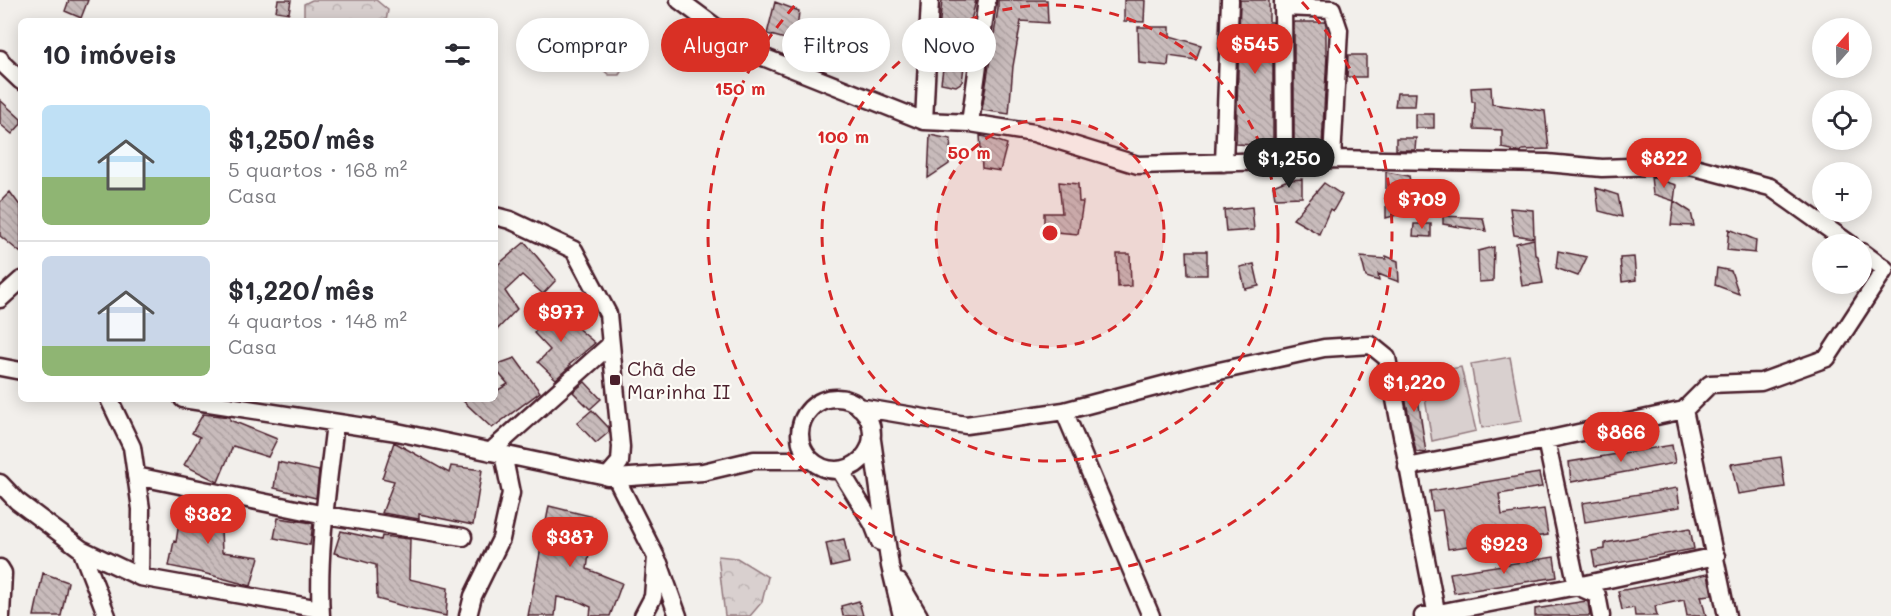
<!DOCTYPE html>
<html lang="pt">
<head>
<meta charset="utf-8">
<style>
	body { margin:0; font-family:Mali,sans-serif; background:#f7f7f7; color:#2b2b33; height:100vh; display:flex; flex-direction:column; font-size:22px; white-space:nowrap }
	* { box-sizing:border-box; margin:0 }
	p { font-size:20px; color:#7c7c81 }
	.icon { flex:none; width:33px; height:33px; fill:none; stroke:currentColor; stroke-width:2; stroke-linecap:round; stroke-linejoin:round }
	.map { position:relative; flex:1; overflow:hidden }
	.panel { position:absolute; left:18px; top:18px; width:480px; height:384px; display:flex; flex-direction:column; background:#fff; border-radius:9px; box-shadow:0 3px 15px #0003 }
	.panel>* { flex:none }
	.top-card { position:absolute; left:516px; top:18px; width:570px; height:54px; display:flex; gap:12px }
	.needle { width:39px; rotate:20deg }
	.fabs { position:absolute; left:1812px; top:18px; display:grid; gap:12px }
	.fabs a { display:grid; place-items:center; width:60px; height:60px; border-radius:50%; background:#fff; box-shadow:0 3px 15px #0003; font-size:30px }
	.price { position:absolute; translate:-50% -51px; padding:0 14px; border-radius:21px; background:#d93025; color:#fff; font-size:20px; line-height:39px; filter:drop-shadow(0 2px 3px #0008) }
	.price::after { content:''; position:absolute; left:50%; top:36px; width:18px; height:14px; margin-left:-9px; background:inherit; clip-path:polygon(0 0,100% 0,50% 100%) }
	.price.active { background:#222; color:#fff }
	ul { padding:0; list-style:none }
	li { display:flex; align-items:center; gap:18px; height:150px; padding:0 24px }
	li+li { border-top:2px solid #e1e1e2 }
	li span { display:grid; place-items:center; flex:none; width:168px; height:120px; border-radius:9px; color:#555 }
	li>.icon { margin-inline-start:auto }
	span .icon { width:72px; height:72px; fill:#fffc; stroke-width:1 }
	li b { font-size:26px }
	h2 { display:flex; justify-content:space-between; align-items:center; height:72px; padding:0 24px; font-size:26px }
	.chip { padding:0 21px; border-radius:27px; background:#fff; box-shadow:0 3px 15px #0003; font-size:21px; line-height:54px }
	.chip.active { background:#d93025; color:#fff }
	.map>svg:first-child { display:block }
	.forest { fill:url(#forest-crowns); stroke:#92787d; stroke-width:1.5 }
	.pitch { fill:#d9d0cf; stroke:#92787d; stroke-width:1.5 }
	.building { fill:url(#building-back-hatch); stroke:#4a1f2b; stroke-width:1.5 }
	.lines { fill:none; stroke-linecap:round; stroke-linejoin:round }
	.minor-casing { stroke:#4a1f2b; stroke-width:21 }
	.minor { stroke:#fdfcf7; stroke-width:16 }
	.ring { fill:none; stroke:#d62828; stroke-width:3; stroke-dasharray:10 8 }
	.poi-dot { fill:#4a1f2b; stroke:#fdfcf7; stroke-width:2 }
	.labels { text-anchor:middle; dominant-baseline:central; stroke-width:4.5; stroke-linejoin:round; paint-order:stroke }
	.poi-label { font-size:20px; fill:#4a1f2b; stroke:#fdfcf7; text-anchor:start }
	.centre { fill:#d62828; stroke:#fdfcf7; stroke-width:3 }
	.ring-label { font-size:18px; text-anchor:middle; font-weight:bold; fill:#d62828; stroke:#fdfcf7; stroke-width:4.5; stroke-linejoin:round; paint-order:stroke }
</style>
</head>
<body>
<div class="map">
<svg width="1891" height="616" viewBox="0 0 1891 616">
	<defs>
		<pattern id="forest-crowns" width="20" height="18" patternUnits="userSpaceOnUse" patternTransform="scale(1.5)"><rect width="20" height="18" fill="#d9d0cf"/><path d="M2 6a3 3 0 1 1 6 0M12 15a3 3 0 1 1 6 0" fill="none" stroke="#bcb2b2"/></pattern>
		<pattern id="building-back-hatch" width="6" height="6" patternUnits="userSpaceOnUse" patternTransform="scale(1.5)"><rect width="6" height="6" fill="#c8bbbb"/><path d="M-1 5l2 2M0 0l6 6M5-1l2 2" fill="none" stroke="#ada0a1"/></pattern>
	</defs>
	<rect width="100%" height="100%" fill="#f2efeb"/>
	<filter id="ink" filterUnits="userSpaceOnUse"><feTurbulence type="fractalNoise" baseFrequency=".0167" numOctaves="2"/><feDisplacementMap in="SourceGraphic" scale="12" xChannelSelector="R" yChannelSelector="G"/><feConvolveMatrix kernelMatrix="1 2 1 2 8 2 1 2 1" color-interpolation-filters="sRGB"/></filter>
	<g filter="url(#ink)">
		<path class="forest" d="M 312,0 L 376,0 L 388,10 L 386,21 L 304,21 L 304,4 Z
			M 614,37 L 635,50 L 619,75 L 609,75 L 595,63 L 597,46 Z
			M 718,556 L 737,558 L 768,577 L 762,602 L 750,616 L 725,616 Z"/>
		<path class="pitch" d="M 1510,357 L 1522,421 L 1482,428 L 1471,364 Z
			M 1461,367 L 1476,431 L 1432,441 L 1421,374 Z"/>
		<path class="building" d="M 69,0 L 88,0 L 81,18 L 65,11 Z
			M 278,0 L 291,0 L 289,13 L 276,11 Z
			M 942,0 L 976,0 L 969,29 L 962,82 L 956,86 L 941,83 L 944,61 L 939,30 Z
			M 998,0 L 1047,0 L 1048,23 L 1021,21 L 1013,66 L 1009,114 L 982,110 L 998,9 Z
			M 1124,0 L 1145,0 L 1144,22 L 1124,21 Z
			M 1240,0 L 1269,0 L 1269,22 L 1273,22 L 1273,146 L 1236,144 Z
			M 775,2 L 799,11 L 796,42 L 767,34 Z
			M 1294,22 L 1325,22 L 1326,25 L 1326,55 L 1327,55 L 1322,146 L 1294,146 Z
			M 1138,27 L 1170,27 L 1170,36 L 1201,45 L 1196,60 L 1169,56 L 1168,66 L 1139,63 Z
			M 1348,55 L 1366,55 L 1366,77 L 1347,77 Z
			M 1491,87 L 1492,104 L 1545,111 L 1549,149 L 1522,150 L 1521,152 L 1502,148 L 1502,130 L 1474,129 L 1475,102 L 1472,102 L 1471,88 Z
			M 1397,93 L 1416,93 L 1415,106 L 1395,106 Z
			M 0,100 L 21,119 L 21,124 L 12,134 L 0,124 Z
			M 1415,114 L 1434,114 L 1434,128 L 1415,128 Z
			M 930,135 L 951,139 L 949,164 L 928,178 Z
			M 980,135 L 1007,144 L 1000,171 L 982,168 Z
			M 1396,138 L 1416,138 L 1415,150 L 1396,150 Z
			M 1386,172 L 1409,176 L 1415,210 L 1386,218 Z
			M 1651,177 L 1676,185 L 1674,201 L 1653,194 Z
			M 1302,179 L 1302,197 L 1275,198 L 1273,186 L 1288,180 Z
			M 1059,182 L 1078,184 L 1079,202 L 1083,202 L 1078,234 L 1044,231 L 1044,213 L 1062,213 Z
			M 1324,183 L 1342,195 L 1333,211 L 1330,209 L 1319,234 L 1293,219 Z
			M 1596,188 L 1618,195 L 1622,217 L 1599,211 Z
			M 10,192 L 21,207 L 21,253 L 0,236 L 0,202 Z
			M 1674,201 L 1691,212 L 1694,226 L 1671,225 Z
			M 1252,207 L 1254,230 L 1226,232 L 1224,210 Z
			M 1510,208 L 1533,210 L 1534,238 L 1514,235 Z
			M 1443,216 L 1483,218 L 1486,231 L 1443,224 Z
			M 1414,224 L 1431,224 L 1431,237 L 1413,236 Z
			M 1729,229 L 1756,240 L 1755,253 L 1727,250 Z
			M 1534,239 L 1535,255 L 1538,256 L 1543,283 L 1522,286 L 1516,243 Z
			M 525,242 L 556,280 L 543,294 L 522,275 L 505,291 L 517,309 L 495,332 L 495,267 Z
			M 1494,247 L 1493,281 L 1479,282 L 1478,251 Z
			M 1187,251 L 1207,251 L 1207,275 L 1188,275 Z
			M 1558,251 L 1587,257 L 1578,276 L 1556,268 Z
			M 1117,254 L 1130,254 L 1131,286 L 1118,287 Z
			M 1386,256 L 1398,261 L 1399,282 L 1378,274 L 1379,281 L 1366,277 L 1361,257 L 1386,259 Z
			M 1634,257 L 1636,280 L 1622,282 L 1620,258 Z
			M 1254,264 L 1259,286 L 1245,289 L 1240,267 Z
			M 1717,268 L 1731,271 L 1739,294 L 1715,285 Z
			M 555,309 L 595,343 L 569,365 L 570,366 L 556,379 L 538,362 L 550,350 L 534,333 Z
			M 515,358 L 540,392 L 492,428 L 461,399 L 495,399 L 495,392 L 508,384 L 495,369 L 495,365 Z
			M 1401,377 L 1415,378 L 1426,453 L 1416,452 Z
			M 585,382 L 601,399 L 590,409 L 573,392 Z
			M 592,410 L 609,428 L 609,432 L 596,443 L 577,423 Z
			M 203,414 L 230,417 L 230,420 L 277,439 L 268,457 L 233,446 L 218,482 L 184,465 L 200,437 L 192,433 Z
			M 394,442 L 449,473 L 451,466 L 482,470 L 473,525 L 419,514 L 419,519 L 382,513 L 394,481 L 382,478 Z
			M 1672,445 L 1675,463 L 1571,482 L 1569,462 Z
			M 1781,457 L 1785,487 L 1738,494 L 1731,464 Z
			M 278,462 L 319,471 L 316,498 L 274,488 Z
			M 1539,473 L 1542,487 L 1499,494 L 1502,515 L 1544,509 L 1548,535 L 1448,549 L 1442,510 L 1433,511 L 1430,491 Z
			M 1677,488 L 1680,507 L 1585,522 L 1582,503 Z
			M 183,497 L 220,505 L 222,552 L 259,557 L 251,586 L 203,573 L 169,566 L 174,541 L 176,542 Z
			M 549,506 L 594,517 L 587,569 L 622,583 L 610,616 L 590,616 L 591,607 L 578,601 L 557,597 L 555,616 L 528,616 Z
			M 278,518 L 313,523 L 310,545 L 274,538 Z
			M 1690,528 L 1694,549 L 1595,567 L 1592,551 L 1605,549 L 1605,543 Z
			M 341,531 L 381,540 L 382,536 L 410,539 L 409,579 L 448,588 L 446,616 L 410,608 L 377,599 L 376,565 L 334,553 Z
			M 844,539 L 849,563 L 831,567 L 826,543 Z
			M 1554,557 L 1557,577 L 1454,593 L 1450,573 Z
			M 43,573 L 68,582 L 61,616 L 34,616 Z
			M 1708,574 L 1712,595 L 1701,596 L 1706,616 L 1687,616 L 1684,600 L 1655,606 L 1657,616 L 1635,616 L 1634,608 L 1622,610 L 1618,591 Z
			M 859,601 L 863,616 L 843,616 L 841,606 Z
			M 1586,601 L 1588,602 L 1590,616 L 1535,616 L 1535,609 Z"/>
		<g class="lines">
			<defs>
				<path id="minor" d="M 679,0 L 748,51 L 924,121 L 970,123 L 1034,133 L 1138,165 L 1332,159 L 1547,163 L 1602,168 L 1687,165 L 1770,187 L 1850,244
					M 1283,0 L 1284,162
					M 1283,7 L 1332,9 L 1339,30 L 1332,159
					M 0,59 L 1,62 L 21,81
					M 924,121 L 930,0
					M 970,123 L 987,0
					M 1224,163 L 1230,0
					M 495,216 L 510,220 L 574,250 L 608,314 L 621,447 L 620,462 L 607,477
					M 0,299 L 21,280
					M 0,367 L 21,371
					M800 434a36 36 0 1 1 72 0a36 36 0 1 1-72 0Z
					M 109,399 L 132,447 L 141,509 L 140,577
					M 183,399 L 397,432 L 616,478 L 703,472 L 754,460 L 811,460
					M 859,407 L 966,425 L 1064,411 L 1201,375 L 1324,348 L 1371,345 L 1387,358 L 1437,616
					M 1684,410 L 1727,616
					M 1064,411 L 1151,616
					M 872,440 L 890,566 L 902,616
					M 490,452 L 611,344
					M 1407,467 L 1546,440
					M 840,470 L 873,524 L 880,542
					M 136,476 L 325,515 L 463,537
					M 616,478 L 656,557 L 653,597 L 643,616
					M 0,483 L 17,501 L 81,549 L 140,577 L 320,609
					M 81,549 L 107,616
					M 659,563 L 678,616
					M 0,568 L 3,573 L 1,616
					M 899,582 L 919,616
					M 1577,586 L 1546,440 L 1684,410 L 1710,384 L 1761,382 L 1827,358 L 1885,269 L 1862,252
					M 1577,586 L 1597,595 L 1601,616
					M 321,616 C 317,552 328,486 335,423
					M 468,616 L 473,596 L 501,539 L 511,493 L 503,454
					M 1423,616 L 1577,586 L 1716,556"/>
			</defs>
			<use href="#minor" class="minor-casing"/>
			<use href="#minor" class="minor"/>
		</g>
	</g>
	<circle cx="1050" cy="233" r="114" fill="#d62828" fill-opacity=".12"/>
	<g class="ring">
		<circle cx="1050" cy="233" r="114"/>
		<circle cx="1050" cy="233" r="228"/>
		<path d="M1302 2A342 342 0 1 1 798 2"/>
	</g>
	<rect class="poi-dot" x="609" y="374" width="12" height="12" rx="3"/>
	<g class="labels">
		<g class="poi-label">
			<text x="627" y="368">Chã de<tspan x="627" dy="23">Marinha II</tspan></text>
		</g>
	</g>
	<circle cx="1050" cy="233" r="9" class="centre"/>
	<g class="ring-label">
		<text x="740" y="95">150 m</text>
		<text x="843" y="143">100 m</text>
		<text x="969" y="159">50 m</text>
	</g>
</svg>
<div class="fabs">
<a><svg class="needle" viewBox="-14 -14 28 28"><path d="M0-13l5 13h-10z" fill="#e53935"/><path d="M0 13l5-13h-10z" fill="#7c7c81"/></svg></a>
<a><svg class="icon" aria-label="locate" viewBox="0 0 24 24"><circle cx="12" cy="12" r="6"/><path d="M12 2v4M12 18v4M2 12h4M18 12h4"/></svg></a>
<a>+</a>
<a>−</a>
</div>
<b class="price" style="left:1255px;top:75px">$545</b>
<b class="price active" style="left:1289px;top:189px">$1,250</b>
<b class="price" style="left:1664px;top:189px">$822</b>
<b class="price" style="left:1422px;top:230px">$709</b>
<b class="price" style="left:561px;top:343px">$977</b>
<b class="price" style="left:1414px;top:413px">$1,220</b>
<b class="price" style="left:1621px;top:463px">$866</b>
<b class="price" style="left:208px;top:545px">$382</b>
<b class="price" style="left:570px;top:568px">$387</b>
<b class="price" style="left:1504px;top:575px">$923</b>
<div class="top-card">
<a class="chip">Comprar</a>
<a class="chip active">Alugar</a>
<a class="chip">Filtros</a>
<a class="chip">Novo</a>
</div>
<section class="panel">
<h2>10 imóveis<svg class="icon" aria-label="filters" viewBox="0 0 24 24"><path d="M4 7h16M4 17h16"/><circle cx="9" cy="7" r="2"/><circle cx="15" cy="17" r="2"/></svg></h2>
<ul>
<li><span style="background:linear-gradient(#bfe0f5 60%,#8fb573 0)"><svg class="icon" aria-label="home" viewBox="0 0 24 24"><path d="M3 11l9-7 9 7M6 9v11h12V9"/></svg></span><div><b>$1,250/mês</b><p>5 quartos · 168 m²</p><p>Casa</p></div></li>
<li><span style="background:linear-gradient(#c9d6e8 75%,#8fb573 0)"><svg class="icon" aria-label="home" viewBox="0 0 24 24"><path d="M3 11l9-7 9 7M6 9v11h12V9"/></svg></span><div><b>$1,220/mês</b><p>4 quartos · 148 m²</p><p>Casa</p></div></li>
</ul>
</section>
</div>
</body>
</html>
